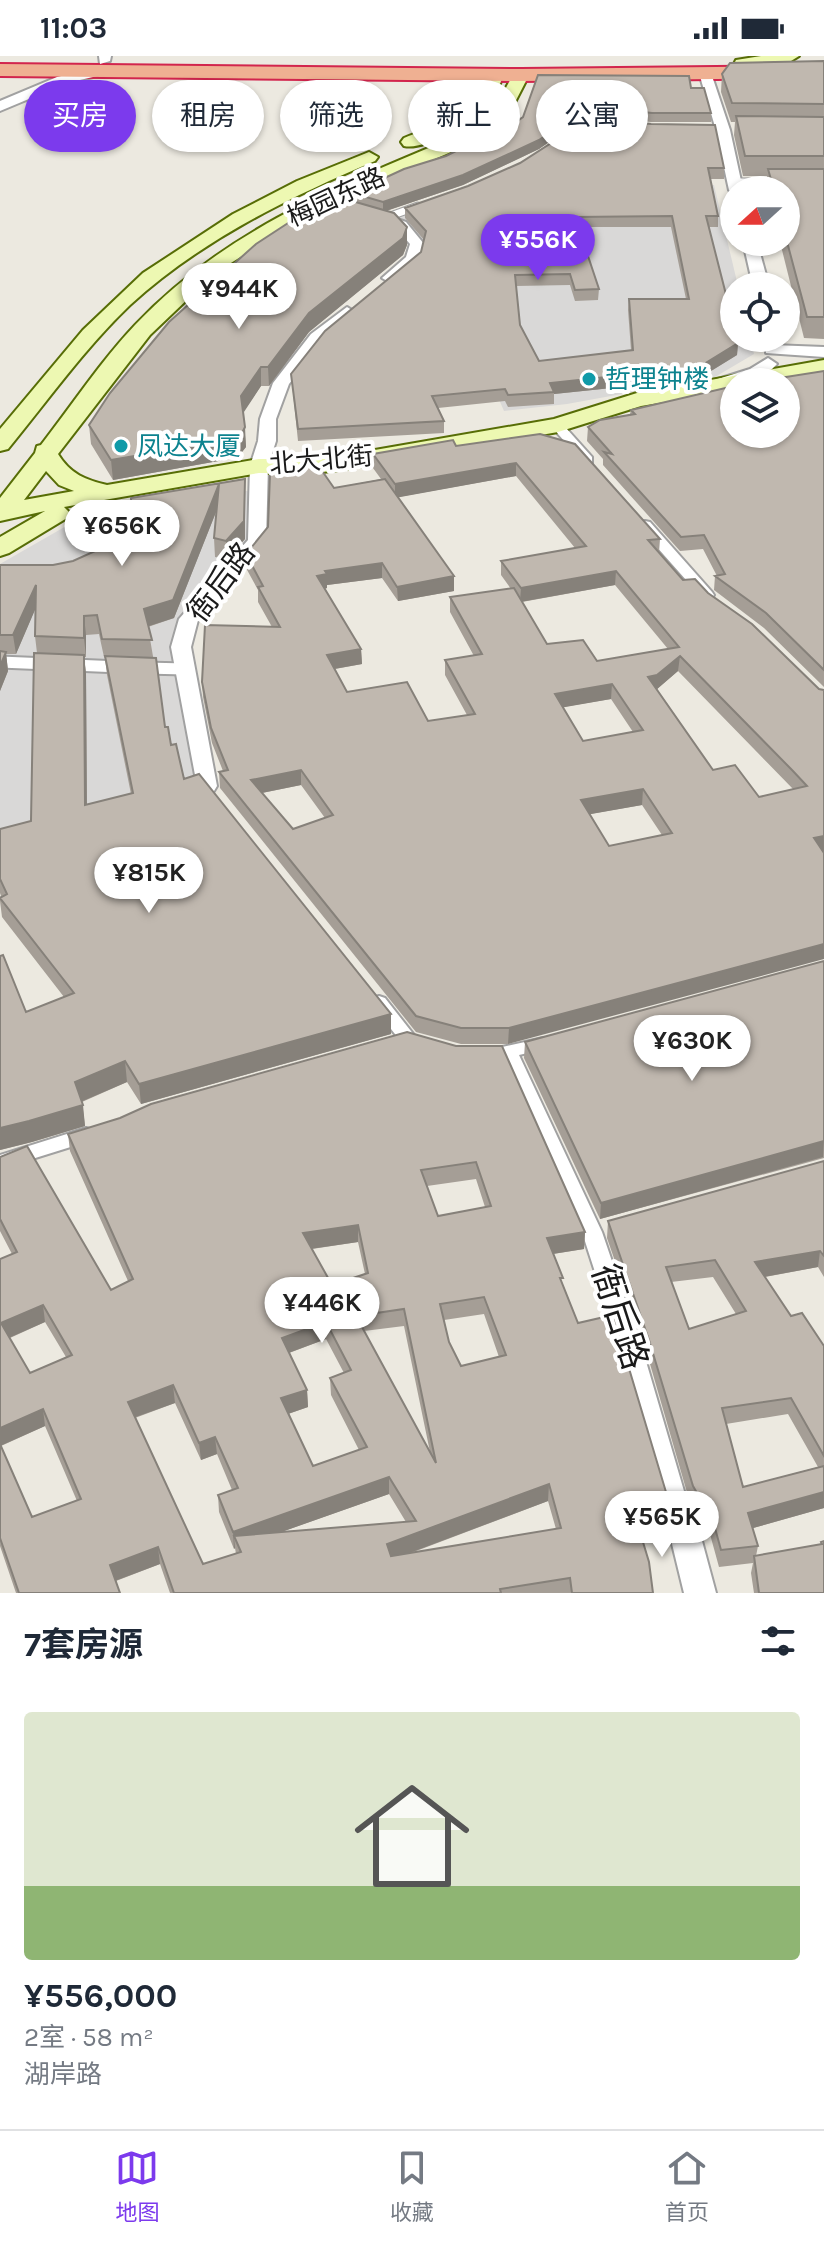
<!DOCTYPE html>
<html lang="zh">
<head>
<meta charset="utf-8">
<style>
	body { margin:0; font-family:Karla,"Noto Sans SC",sans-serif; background:#f6f6f7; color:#1f2937; height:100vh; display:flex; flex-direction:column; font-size:30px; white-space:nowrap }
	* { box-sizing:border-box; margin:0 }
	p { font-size:26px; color:#747a83 }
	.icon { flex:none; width:44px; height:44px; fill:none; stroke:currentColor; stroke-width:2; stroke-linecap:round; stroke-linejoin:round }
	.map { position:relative; height:1537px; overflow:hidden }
	.side { display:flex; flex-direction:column; background:#fff; flex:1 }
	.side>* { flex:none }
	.top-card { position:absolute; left:24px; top:24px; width:776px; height:72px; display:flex; gap:16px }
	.needle { width:52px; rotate:249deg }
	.buttons { position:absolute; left:720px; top:120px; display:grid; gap:16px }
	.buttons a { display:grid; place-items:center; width:80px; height:80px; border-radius:50%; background:#fff; box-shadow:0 2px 6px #0004; font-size:40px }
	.price { position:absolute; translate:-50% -68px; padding:0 18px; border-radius:28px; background:#fff; color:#222; font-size:26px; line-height:52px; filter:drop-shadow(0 2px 4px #0008) }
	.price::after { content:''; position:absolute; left:50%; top:48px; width:24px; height:18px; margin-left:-12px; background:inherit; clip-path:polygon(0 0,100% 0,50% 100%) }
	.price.active { background:#7c3aed; color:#fff }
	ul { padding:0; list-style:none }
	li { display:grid; align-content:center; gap:16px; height:424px; padding:0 24px }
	li span { display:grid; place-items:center; height:248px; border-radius:8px; color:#555 }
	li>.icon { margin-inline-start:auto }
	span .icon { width:144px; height:144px; fill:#fffc; stroke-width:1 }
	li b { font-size:34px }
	h2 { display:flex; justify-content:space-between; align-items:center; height:96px; padding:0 24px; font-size:34px }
	.chip { padding:0 28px; border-radius:36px; background:#fff; box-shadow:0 2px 6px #0004; font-size:28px; line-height:72px }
	.chip.active { background:#7c3aed; color:#fff }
	.status { display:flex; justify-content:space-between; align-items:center; height:56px; padding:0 40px; background:#fff; direction:ltr }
	.status svg { height:22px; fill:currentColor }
	.tab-bar { display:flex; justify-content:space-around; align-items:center; height:112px; border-top:2px solid #e0e1e3; background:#fff; font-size:22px; color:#747a83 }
	.tab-bar a { display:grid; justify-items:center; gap:4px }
	.tab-bar .active { color:#7c3aed }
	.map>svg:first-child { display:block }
	.residential { fill:#d9d8d7 }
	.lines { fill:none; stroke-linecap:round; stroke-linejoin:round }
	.service-far1-casing { stroke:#a1a1a1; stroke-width:9 }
	.service-casing { stroke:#a1a1a1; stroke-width:15 }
	.pedestrian-casing { stroke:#a1a1a1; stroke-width:4 }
	.minor-casing { stroke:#a1a1a1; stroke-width:4 }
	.tertiary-casing { stroke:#a1a1a1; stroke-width:4 }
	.secondary-casing { stroke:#576d06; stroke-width:4 }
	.trunk-casing { stroke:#d2254d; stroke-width:4 }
	.service-far1 { stroke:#fff; stroke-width:7 }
	.service { stroke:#fff; stroke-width:11 }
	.pedestrian { fill:#fff; fill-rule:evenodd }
	.minor { fill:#fff; fill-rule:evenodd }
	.tertiary { fill:#fff; fill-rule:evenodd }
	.secondary { fill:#edf8b2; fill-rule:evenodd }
	.trunk { fill:#efb092; fill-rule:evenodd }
	.wall { fill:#a59e96; fill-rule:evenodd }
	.shaded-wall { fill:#86817a }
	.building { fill:#c0b8af; stroke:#86817a; stroke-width:2; fill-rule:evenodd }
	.culture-dot { fill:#0f9aa8; stroke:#fff; stroke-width:3 }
	.labels { text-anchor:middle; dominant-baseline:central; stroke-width:8; stroke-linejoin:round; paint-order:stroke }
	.far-street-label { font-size:26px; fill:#1a1a1a; stroke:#fff }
	.far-culture-label { font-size:26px; fill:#0d838f; stroke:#fff; text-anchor:start }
	.street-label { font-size:30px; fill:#1a1a1a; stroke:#fff }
	.near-street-label { font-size:36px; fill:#1a1a1a; stroke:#fff }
</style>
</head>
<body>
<div class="status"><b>11:03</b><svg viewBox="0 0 49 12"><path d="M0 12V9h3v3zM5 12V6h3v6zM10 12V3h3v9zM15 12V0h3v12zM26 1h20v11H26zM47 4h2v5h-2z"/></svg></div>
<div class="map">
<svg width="824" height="1537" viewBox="0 0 824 1537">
	<rect width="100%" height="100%" fill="#ece9e0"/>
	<path class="residential" d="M 625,128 L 714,129 L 738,230 L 734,230 L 734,282 L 750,282 L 754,298 L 715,321 L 567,348 L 504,355 L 487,316 L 421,187 L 389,162 L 447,141 Z
		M 252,434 L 252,480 L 182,558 L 172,612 L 0,603 L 0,508 L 75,465 Z
		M 0,611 L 180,616 L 200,732 L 0,836 Z"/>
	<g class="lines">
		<defs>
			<path id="service-far1" d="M 734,126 L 781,126
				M 385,162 L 418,150"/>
			<path id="service" d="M 0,606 L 48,608
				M 73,609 L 120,611
				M 145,612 L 185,613"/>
			<path id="pedestrian" d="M 562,371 L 566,372 L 592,401 L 592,407 L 584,407 L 558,378 L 556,375 Z
				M 645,465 L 650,466 L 712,536 L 714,539 L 712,542 L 702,542 L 640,472 L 640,466 Z
				M 379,940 L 385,942 L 414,979 L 417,983 L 414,987 L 402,987 L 373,950 L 370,946 L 373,942 Z
				M 543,982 L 549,984 L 552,988 L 549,992 L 519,999 L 602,1176 L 645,1302 L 691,1459 L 688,1466 L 680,1469 L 672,1466 L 669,1459 L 623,1302 L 582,1176 L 503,1003 L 484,1007 L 478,1005 L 475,1001 L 478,997 L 484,995 Z
				M 86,1072 L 93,1074 L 95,1079 L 93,1084 L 0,1113 L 0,1099 Z"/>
			<path id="minor" d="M 99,0 L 111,0 L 110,5 L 100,8 Z
				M 705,13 L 711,17 L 730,74 L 743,134 L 734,134 L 734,138 L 729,134 L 716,74 L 699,17 Z
				M 380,157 L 406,166 L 424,188 L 418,206 L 389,226 L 382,222 L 406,201 L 410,188 L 396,172 L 375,164 L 375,158 Z
				M 743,186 L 757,186 L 769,230 L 753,230 Z
				M 347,251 L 355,256 L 323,284 L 289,328 L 276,363 L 276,385 L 268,410 L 266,485 L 198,564 L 191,591 L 217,730 L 214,735 L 198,735 L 171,591 L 179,563 L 248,484 L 250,410 L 258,385 L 260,363 L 273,327 L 311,278 Z
				M 772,289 L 824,291 L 824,301 L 766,297 L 766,291 Z
				M 680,1446 L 691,1450 L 695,1459 L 716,1537 L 684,1537 L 665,1459 L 669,1450 Z"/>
			<path id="tertiary" d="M 101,11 L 108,15 L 106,18 L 67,27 L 0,55 L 0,45 L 57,21 Z
				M 768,302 L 777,308 L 764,321 L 734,326 L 734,330 L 725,333 L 715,327 L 718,323 L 750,313 Z"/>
			<path id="secondary" d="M 761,0 L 799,0 L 791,5 L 742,13 L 734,8 L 736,4 Z
				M 495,14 L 503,19 C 500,29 496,39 489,48 C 475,64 425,95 404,90 L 401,86 L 404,82 C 429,72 460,62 477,39 C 483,32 485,23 489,15 Z
				M 521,14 L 529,19 L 511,54 L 488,80 L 312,156 L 215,217 L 150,279 L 58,398 C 70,418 86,424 107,429 L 259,403 L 315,403 L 346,399 L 554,363 L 637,337 L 824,304 L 824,318 L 778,326 L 734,326 L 734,334 L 641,350 L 558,376 L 346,413 L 315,417 L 259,417 L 64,451 L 70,457 L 67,462 L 9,497 L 0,500 L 0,481 L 45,455 L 0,465 L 0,442 L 35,397 L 37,390 L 41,389 C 72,349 101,305 135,269 C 231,168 351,125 476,72 L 495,52 L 515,15 ZM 46,415 L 59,429 L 74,435 L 24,444 Z
				M 369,96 L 378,101 L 375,105 C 288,142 201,184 130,249 C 85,292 48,344 8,393 L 0,395 L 0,373 L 83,274 L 143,217 L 233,158 L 297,125 Z"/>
			<path id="trunk" d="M 0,8 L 521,13 L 824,10 L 824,22 L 521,25 L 0,20 Z"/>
		</defs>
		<use href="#service-far1" class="service-far1-casing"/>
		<use href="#service" class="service-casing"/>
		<use href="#pedestrian" class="pedestrian-casing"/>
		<use href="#minor" class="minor-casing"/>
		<use href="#tertiary" class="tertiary-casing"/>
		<use href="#secondary" class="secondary-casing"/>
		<use href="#trunk" class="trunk-casing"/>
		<use href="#service-far1" class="service-far1"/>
		<use href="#service" class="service"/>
		<use href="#pedestrian" class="pedestrian"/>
		<use href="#minor" class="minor"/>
		<use href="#tertiary" class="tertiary"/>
		<use href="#secondary" class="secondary"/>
		<use href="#trunk" class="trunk"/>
	</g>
	<path class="wall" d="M 824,5 L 824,283 L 804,282 L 780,186 L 786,186 L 786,134 L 766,134 L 767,120 L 743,120 L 734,79 L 735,66 L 731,66 L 721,36 L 722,18 Z
		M 691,32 L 711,57 L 711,66 L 651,66 L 588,59 L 539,93 L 463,129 L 386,155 L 407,171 L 407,189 L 403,199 L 309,276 L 269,330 L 261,330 L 243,356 L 246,391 L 242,396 L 235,402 L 113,424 L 91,388 L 89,369 L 352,145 L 352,137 L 446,100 L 506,73 L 523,61 Z
		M 520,107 L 724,112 L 724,123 L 710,123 L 718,160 L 718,171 L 709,171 L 738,287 L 737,299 L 698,323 L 554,338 L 554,348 L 508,351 L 505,345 L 438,352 L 444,365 L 444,377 L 298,385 L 291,318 L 421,196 L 424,184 L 405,162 L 405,152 L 468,130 ZM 578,171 L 671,171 L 686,243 L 629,243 L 628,254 L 631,294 L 539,305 L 520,269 L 516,230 L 570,229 L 575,245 L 598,244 L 599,233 Z
		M 824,315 L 824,631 L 764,572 L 714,534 L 715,520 L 717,520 L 703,493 L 680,495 L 603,409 L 603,403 L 587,385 L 588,371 L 630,358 L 631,354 Z
		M 540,378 L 660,483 L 659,497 L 683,524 L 708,537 L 819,633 L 823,795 L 508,988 L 461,988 L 416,976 L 220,732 L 219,716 L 223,715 L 212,687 L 203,641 L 202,626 L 272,571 L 258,546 L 258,534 L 246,512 L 246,498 L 334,432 L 381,423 L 373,412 L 373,398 L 456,390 ZM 516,420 L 575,492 L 501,505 L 501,519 L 511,533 L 450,541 L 450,556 L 474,600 L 445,604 L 445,619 L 467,659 L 428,665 L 347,636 L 335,613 L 362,608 L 361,593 L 325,533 L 327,532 L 327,529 L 382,522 L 398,545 L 454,535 L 454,520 L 398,441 ZM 615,529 L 668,593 L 597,605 L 547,588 L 522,546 ZM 678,615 L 793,733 L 759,741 L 713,714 L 657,633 ZM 611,643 L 633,676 L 583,685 L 563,651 ZM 301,729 L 325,762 L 293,773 L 262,737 ZM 642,749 L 662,779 L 609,790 L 590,758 Z
		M 245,423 L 245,483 L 227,503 L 215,501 L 214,482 L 216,456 L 174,562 L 148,571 L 165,671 L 184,723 L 391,978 L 141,1048 L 127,1026 L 82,1046 L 85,1070 L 32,1086 L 0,1094 L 0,900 L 26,956 L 64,941 L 2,861 L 0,845 L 0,841 L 1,840 L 0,837 L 0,773 L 31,765 L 37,597 L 35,580 L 35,553 L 16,598 L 6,598 L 8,615 L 0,635 L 0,509 L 53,509 L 73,505 ZM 99,578 L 104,601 L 105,602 L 107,619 L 131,738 L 87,749 L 86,618 L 84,601 L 86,601 L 86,579 Z
		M 824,905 L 824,1102 L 600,1163 L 524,1002 L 525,986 Z
		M 407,976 L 585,1176 L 584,1193 L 553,1198 L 562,1227 L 578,1267 L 666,1436 L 664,1466 L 637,1469 L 653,1537 L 170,1537 L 160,1508 L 116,1525 L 120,1537 L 16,1537 L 0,1490 L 0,1203 L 12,1198 L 0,1175 L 0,1101 L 111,1234 L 128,1225 L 70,1095 L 68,1078 ZM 476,1123 L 485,1151 L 438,1160 L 427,1130 ZM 358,1186 L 365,1218 L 332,1229 L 312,1193 ZM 484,1258 L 499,1301 L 461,1310 L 449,1286 L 444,1264 ZM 45,1266 L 66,1301 L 30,1317 L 10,1282 ZM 404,1270 L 430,1396 L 364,1275 ZM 326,1283 L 344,1317 L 330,1322 L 331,1339 L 359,1394 L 313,1410 L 288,1358 L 308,1351 L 307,1334 L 289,1297 ZM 175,1347 L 201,1404 L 217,1398 L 232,1434 L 218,1439 L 219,1456 L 234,1493 L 235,1492 L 236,1498 L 203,1508 L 135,1362 ZM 45,1370 L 77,1445 L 32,1461 L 1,1390 ZM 389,1438 L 406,1466 L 281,1476 ZM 548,1445 L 556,1473 L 411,1497 Z
		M 824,1105 L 824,1221 L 818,1211 L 765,1221 L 791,1260 L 824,1290 L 824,1452 L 753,1472 L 758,1490 L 756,1500 L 821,1489 L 821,1486 L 824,1485 L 824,1537 L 754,1537 L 751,1517 L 753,1507 L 719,1511 L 705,1460 L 699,1461 L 690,1447 L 648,1301 L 607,1182 L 608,1165 ZM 713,1221 L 736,1258 L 689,1273 L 671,1226 ZM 788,1358 L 818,1411 L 743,1431 L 726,1368 Z"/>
	<path class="shaded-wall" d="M 588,50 L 588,59 L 539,93 L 463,129 L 383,156 L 383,146 Z
		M 407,171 L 407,189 L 403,199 L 309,276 L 269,330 L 268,311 L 309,257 Z
		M 738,287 L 737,299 L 698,323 L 554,338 L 554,336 L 550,327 Z
		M 261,311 L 261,330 L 242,359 L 241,340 Z
		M 245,371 L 246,391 L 242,396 L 235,402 L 113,424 L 111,404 Z
		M 516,407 L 516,420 L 395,442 L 395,428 Z
		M 245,423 L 245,483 L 227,503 L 226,485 Z
		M 219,428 L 220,446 L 174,562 L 146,571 L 144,553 Z
		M 382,507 L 382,522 L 327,529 L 327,532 L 317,534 L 317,520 L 325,515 Z
		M 616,515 L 615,529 L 520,546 L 521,532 Z
		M 454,520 L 454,535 L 398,545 L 397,531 Z
		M 36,529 L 38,547 L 16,598 L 13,579 Z
		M 84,560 L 86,579 L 86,601 L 84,582 Z
		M 361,593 L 362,608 L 328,614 L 327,599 Z
		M 6,596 L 8,615 L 0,635 L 0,610 Z
		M 84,599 L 86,618 L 87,769 L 85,749 Z
		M 680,600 L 678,615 L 656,634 L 648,621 Z
		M 612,628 L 611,643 L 554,653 L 555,638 Z
		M 301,714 L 301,729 L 252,739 L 251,724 Z
		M 643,733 L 642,749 L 580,760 L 581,744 Z
		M 824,780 L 824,795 L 812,798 L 814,782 Z
		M 824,888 L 824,903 L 508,988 L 509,972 Z
		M 391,958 L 391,978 L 141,1048 L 139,1028 Z
		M 125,1005 L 127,1026 L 78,1047 L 75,1026 Z
		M 83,1049 L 85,1070 L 32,1086 L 0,1094 L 0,1072 Z
		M 824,1085 L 823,1101 L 600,1163 L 601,1147 Z
		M 358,1169 L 358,1186 L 303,1194 L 303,1177 Z
		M 585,1176 L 584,1193 L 546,1199 L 547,1182 Z
		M 820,1195 L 818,1211 L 753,1223 L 755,1206 Z
		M 43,1249 L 45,1266 L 4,1284 L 1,1267 Z
		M 326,1266 L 326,1283 L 283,1299 L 282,1282 Z
		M 173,1329 L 175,1347 L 130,1363 L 128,1346 Z
		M 307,1334 L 308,1351 L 282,1360 L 281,1342 Z
		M 43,1353 L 45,1370 L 0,1390 L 0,1372 Z
		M 215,1381 L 217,1398 L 201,1404 L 199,1387 Z
		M 389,1421 L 389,1438 L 239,1491 L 234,1480 L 235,1492 L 234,1493 L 233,1476 Z
		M 549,1428 L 548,1445 L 388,1505 L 387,1488 Z
		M 824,1436 L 824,1452 L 746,1474 L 748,1457 Z
		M 158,1491 L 160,1508 L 112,1526 L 110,1509 Z"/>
	<path class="building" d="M 824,5 L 824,48 L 732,47 L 722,18 L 730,7 Z
		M 538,19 L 689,20 L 691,32 L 704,32 L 711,57 L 652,57 L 588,50 L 539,84 L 463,119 L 383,146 L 352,137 L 404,113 L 446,100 L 502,72 L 506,73 L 523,61 Z
		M 736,60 L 824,61 L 824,100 L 745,100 Z
		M 590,62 L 651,68 L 715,69 L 724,112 L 708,112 L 718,160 L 706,160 L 734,270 L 734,282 L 737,282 L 738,287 L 699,311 L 550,327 L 554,336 L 508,339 L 505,333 L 432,340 L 444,365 L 298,373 L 291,318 L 325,275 L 421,196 L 426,175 L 405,152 L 468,130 L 520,107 ZM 672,160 L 689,243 L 629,243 L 633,294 L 539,305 L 520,269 L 515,219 L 570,218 L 575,234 L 599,233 L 575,161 Z
		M 768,113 L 824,113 L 824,261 L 807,261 L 786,182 L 786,134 L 774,134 Z
		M 331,139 L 394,157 L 407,171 L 403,182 L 309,257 L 268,311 L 261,311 L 241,340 L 245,371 L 242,377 L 234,383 L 111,404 L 89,369 L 110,337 L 169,266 L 256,188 Z
		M 824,315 L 824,614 L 766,557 L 715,520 L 725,518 L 704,479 L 681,481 L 604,396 L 612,398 L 588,371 L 600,364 L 635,358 L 631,354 L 734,330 L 734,378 L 786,378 L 786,326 L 754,326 Z
		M 540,378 L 575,388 L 660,483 L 648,484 L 683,524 L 695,523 L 708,537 L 752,568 L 819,633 L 824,634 L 824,780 L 814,782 L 824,797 L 824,888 L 509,972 L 461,972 L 416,960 L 219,716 L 228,714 L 211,672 L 202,626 L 205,569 L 280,571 L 258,531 L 263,530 L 246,498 L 268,471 L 270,418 L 318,409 L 334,432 L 385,423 L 454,520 L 397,531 L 382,507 L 325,515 L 327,518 L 317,520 L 361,593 L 327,599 L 347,636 L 407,626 L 428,665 L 475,658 L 445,604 L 482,598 L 450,541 L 514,532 L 547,588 L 583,584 L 597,605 L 679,591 L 616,515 L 521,532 L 501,505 L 586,490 L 516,407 L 395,428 L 373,398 L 453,384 L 456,390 ZM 680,600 L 792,714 L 807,730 L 759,741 L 735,709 L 713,714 L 648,621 L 657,619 ZM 612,628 L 643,674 L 583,685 L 555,638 ZM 301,714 L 333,759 L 293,773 L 251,724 ZM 643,733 L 672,777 L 609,790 L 581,744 Z
		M 245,423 L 244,465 L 226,485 L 214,482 L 219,428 L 173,544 L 144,553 L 152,584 L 102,583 L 97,559 L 84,560 L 84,582 L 35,580 L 36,529 L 13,579 L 0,579 L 0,509 L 53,509 L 73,505 L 102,492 L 126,472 L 132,463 L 131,442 Z
		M 0,595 L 6,596 L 0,610 Z
		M 34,597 L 84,599 L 85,749 L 133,737 L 105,600 L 156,602 L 165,671 L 168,671 L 171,689 L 176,688 L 184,723 L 199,718 L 391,958 L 139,1028 L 125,1005 L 75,1026 L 83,1049 L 29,1065 L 0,1072 L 0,900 L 3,899 L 26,956 L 74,937 L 0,842 L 7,838 L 0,823 L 0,773 L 31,765 Z
		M 824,905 L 824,1085 L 601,1147 L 525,986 Z
		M 407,976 L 456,990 L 502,990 L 585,1176 L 547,1182 L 563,1222 L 560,1222 L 578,1267 L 613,1259 L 666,1436 L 665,1448 L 633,1453 L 649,1506 L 653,1537 L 572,1537 L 570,1522 L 500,1533 L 501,1537 L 174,1537 L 158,1491 L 110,1509 L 120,1537 L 19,1537 L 0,1482 L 0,1388 L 32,1461 L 81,1443 L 43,1353 L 0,1372 L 0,1203 L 17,1196 L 0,1163 L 0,1101 L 27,1090 L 111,1234 L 133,1223 L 68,1078 L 120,1062 L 151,1048 ZM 476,1106 L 491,1150 L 438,1160 L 421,1114 ZM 358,1169 L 368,1217 L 332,1229 L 303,1177 ZM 484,1241 L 506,1299 L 461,1310 L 449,1286 L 440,1248 ZM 43,1249 L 72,1299 L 30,1317 L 1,1267 ZM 404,1253 L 436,1407 L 356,1260 ZM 326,1266 L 351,1314 L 330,1322 L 367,1391 L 313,1410 L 281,1342 L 307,1334 L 282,1282 ZM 173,1329 L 199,1387 L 215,1381 L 238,1432 L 218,1439 L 233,1476 L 389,1421 L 416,1465 L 234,1480 L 241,1496 L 203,1508 L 128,1346 ZM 549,1428 L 561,1472 L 391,1500 L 387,1488 Z
		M 824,1105 L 824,1200 L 820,1195 L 755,1206 L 791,1260 L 802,1257 L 824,1290 L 824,1400 L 791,1342 L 722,1352 L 743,1431 L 824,1410 L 824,1436 L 748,1457 L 758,1490 L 721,1494 L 707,1443 L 701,1444 L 693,1430 L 649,1284 L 608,1165 ZM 715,1204 L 746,1255 L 689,1273 L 666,1211 Z
		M 824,1485 L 824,1537 L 759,1537 L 754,1500 L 822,1488 L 821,1486 Z"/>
	<g class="culture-dot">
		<circle cx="589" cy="323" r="8"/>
		<circle cx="121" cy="390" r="8"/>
	</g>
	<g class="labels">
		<g class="far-street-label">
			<text transform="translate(336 141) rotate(-25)">梅园东路</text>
			<text transform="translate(321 404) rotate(-5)">北大北街</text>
		</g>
		<g class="far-culture-label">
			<text x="605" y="323">哲理钟楼</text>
			<text x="137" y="390">凤达大厦</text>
		</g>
		<g class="street-label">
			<text transform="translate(221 526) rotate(-53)">衙后路</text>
		</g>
		<g class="near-street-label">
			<text transform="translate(620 1261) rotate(72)">衙后路</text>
		</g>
	</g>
</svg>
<div class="buttons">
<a><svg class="needle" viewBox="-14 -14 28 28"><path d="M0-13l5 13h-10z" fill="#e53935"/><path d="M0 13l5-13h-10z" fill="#747a83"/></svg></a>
<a><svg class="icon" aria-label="locate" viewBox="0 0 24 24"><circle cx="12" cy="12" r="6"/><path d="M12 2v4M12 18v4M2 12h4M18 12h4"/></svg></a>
<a><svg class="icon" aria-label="layers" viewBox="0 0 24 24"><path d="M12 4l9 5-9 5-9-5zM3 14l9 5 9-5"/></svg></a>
</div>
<b class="price active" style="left:538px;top:226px">¥556K</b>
<b class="price" style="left:239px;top:275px">¥944K</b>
<b class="price" style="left:122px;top:512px">¥656K</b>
<b class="price" style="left:149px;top:859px">¥815K</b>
<b class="price" style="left:692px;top:1027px">¥630K</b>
<b class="price" style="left:322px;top:1289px">¥446K</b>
<b class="price" style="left:662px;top:1503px">¥565K</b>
<div class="top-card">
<a class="chip active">买房</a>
<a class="chip">租房</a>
<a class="chip">筛选</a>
<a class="chip">新上</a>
<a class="chip">公寓</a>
</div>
</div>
<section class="side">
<h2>7套房源<svg class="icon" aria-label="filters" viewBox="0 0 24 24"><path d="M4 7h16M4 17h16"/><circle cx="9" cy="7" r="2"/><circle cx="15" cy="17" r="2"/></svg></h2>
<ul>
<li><span style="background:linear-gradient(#dfe7d0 70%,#8fb573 0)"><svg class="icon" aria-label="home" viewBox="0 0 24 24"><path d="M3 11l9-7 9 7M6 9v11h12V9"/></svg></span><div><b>¥556,000</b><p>2室 · 58 m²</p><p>湖岸路</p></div></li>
</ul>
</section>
<nav class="tab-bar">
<a class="active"><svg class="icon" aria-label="map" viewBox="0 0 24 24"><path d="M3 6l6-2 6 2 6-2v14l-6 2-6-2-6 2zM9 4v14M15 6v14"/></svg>地图</a>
<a><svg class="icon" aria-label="saved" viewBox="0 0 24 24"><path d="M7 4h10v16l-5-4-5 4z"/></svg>收藏</a>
<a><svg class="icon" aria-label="home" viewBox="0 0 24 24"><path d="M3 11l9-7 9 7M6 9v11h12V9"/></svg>首页</a>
</nav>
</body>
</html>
